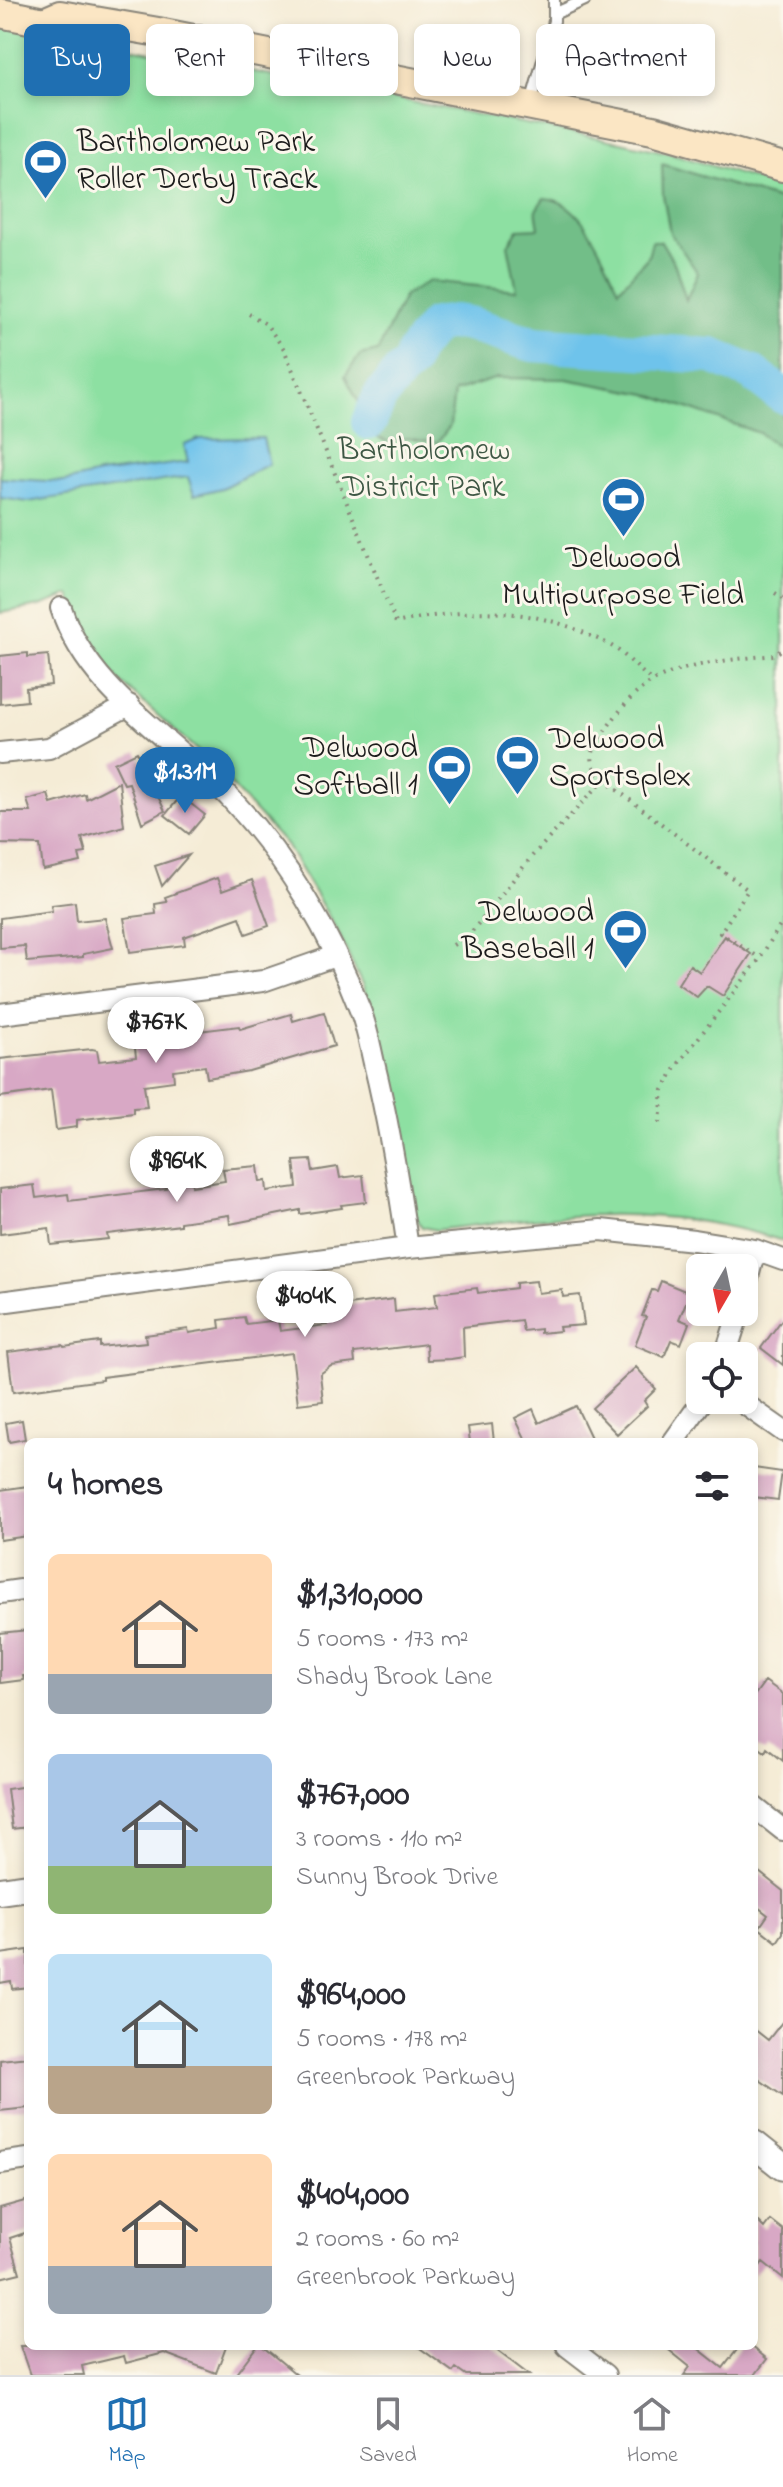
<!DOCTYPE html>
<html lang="en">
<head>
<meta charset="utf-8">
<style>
	body { margin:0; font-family:"Indie Flower",sans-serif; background:#f2f2f3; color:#2b2b33; height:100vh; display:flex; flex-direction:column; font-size:30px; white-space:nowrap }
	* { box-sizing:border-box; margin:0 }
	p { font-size:26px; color:#7c7c81 }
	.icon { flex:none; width:44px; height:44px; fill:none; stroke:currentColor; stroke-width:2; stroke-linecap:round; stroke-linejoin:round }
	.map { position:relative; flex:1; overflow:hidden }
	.details { position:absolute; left:24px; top:1438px; width:734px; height:912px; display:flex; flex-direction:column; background:#fff; border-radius:12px; box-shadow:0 4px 12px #0003 }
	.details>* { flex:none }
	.guide { position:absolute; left:24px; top:24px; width:736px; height:72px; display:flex; gap:16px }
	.needle { width:52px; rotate:189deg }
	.controls { position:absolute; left:686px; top:1254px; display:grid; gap:16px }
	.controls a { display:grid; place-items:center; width:72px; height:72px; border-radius:12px; background:#fff; box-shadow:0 4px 12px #0003; font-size:40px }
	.price { position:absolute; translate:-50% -68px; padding:0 18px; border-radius:28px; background:#fff; color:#222; font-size:26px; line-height:52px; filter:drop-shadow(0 2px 4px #0008) }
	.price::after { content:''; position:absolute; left:50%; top:48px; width:24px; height:18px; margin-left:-12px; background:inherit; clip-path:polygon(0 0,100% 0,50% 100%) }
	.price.on { background:#1f6fb2; color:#fff }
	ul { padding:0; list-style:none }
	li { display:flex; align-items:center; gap:24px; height:200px; padding:0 24px }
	li span { display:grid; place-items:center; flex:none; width:224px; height:160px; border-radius:12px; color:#555 }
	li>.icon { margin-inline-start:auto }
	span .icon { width:96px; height:96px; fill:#fffc; stroke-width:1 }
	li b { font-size:34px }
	h2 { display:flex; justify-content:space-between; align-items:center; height:96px; padding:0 24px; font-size:34px }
	.tag { padding:0 28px; border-radius:12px; background:#fff; box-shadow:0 4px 12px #0003; font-size:28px; line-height:72px }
	.tag.on { background:#1f6fb2; color:#fff }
	.menu { display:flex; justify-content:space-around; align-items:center; height:112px; border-top:2px solid #e1e1e2; background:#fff; font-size:22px; color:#7c7c81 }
	.menu a { display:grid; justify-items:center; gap:4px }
	.menu .on { color:#1f6fb2 }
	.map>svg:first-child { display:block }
	.green { fill:#8de0a2; stroke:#547e5f; stroke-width:2 }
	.forest { fill:#72be88; stroke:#476d52; stroke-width:2 }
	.water { fill:#6ec3eb; stroke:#457084; stroke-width:2 }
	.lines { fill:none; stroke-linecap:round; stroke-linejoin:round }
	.river { stroke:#6ec3eb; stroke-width:36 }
	.building { fill:#d8a8c5 }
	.service-casing { stroke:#888479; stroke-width:14 }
	.minor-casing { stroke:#888479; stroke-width:24 }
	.tertiary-casing { stroke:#888479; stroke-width:30 }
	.secondary-casing { stroke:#888479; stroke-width:32 }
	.path { stroke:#888479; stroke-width:4; stroke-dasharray:2 6; stroke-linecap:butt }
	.service { stroke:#fff; stroke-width:10 }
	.minor { stroke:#fff; stroke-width:20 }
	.tertiary { stroke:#fff; stroke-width:26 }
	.secondary { stroke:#fbe6c4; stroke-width:28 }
	.labels { text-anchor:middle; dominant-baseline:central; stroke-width:6; stroke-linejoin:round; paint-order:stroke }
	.poi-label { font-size:32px; fill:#1c1c1c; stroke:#fbf7ec; text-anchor:start }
	.park-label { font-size:32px; fill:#3e5744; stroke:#fbf7ec }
</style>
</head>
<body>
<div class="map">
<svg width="783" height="2375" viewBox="0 0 783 2375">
	<rect width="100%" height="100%" fill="#fbf7ec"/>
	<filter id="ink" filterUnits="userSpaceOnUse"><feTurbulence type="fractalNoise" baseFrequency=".0125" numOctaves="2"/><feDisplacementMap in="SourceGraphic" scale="16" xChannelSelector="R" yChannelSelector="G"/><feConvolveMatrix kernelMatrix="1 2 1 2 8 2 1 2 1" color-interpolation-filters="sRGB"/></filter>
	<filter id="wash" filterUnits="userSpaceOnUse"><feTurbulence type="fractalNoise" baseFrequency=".006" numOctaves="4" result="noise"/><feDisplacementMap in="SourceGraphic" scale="32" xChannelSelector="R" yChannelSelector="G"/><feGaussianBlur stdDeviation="1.8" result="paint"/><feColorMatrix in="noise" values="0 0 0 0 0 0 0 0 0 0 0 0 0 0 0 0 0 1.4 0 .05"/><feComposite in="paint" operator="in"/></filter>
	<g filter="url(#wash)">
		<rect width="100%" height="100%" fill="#f5ecd6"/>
		<path class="green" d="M 0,23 L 621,142 L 674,154 L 783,188 L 783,1241 C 659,1202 562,1214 436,1230 L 422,1227 L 413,1213 L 402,1131 L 381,1039 L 363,987 L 338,932 L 286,845 L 209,761 L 116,678 L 82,625 L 70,595 L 40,606 L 0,613 Z"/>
		<path class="forest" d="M 662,164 L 783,201 L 783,450 L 759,433 L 647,394 L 566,379 L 497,378 L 454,392 L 450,426 L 437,443 L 406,438 L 390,443 L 373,436 L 369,422 L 345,376 L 360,355 L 378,351 L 404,296 L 429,281 L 517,290 L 508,245 L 518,229 L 539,228 L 536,210 L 544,198 C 584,200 602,257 619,289 L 648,257 L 652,241 L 661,241 L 675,265 L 686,300 L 698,273 L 670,233 L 663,195 Z"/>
		<path class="water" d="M 263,438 L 269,464 L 222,488 L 194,495 L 188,477 L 28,502 L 0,498 L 0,478 L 64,482 L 99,474 L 188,462 L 184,445 L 199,439 Z"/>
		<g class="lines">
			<path class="river" d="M 369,422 L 380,397 L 400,372 L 410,364 L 414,352 L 435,325 L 455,322 L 469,324 L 533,344 L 712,356 L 751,372 L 783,396"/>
		</g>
		<g id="blocks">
			<path class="building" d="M 28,653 L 28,657 L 48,655 L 51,685 L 26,688 L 27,701 L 0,704 L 0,656 Z
				M 137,752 L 165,811 L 142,823 L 129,783 L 124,784 L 114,763 Z
				M 119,782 L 124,826 L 82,838 L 86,853 L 79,854 L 81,862 L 43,870 L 40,845 L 0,844 L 0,812 L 31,812 L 27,800 L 48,794 L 51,804 L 85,794 L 86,799 Z
				M 181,796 L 205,815 L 189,834 L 165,815 Z
				M 189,855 L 162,886 L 155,866 Z
				M 217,878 L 222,891 L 252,880 L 269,926 L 246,934 L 240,917 L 184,937 L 185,945 L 130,952 L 124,918 L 156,914 L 155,904 L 167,902 L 165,897 Z
				M 75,902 L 77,921 L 105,918 L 113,948 L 83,954 L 83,957 L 27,962 L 25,946 L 0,948 L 0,918 L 52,911 L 51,905 Z
				M 725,936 L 751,954 L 723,996 L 707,986 L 697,997 L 678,984 L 690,965 L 700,972 Z
				M 324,1012 L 334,1046 L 249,1071 L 207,1078 L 205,1066 L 173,1070 L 174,1081 L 144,1085 L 147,1107 L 133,1108 L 133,1113 L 77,1120 L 77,1127 L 56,1130 L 51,1090 L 0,1097 L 0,1059 L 92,1049 L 97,1050 L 99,1061 L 136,1057 L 134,1039 L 239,1026 L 240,1029 L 291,1014 L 293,1021 Z
				M 311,1160 L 313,1171 L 338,1167 L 340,1178 L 363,1175 L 366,1202 L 341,1205 L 342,1208 L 300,1214 L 300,1210 L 230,1224 L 229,1215 L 180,1222 L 180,1225 L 107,1234 L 108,1239 L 51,1245 L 49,1228 L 0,1234 L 0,1189 L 34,1185 L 36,1198 L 68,1194 L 69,1201 L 166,1189 L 164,1176 L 191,1173 L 192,1186 L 225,1181 L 223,1169 L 258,1166 L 260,1182 L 266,1181 L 267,1191 L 297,1187 L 294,1161 Z
				M 536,1281 L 538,1293 L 562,1290 L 563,1297 L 580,1295 L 584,1325 L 559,1327 L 560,1331 L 540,1333 L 540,1329 L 523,1331 L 521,1320 L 463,1327 L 464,1357 L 451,1359 L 427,1360 L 426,1344 L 354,1353 L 355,1363 L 331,1366 L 320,1374 L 323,1401 L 298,1404 L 292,1353 L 102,1377 L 102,1380 L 13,1392 L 8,1352 L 63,1345 L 64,1347 L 100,1342 L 100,1347 L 146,1342 L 145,1335 L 188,1329 L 189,1333 L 220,1328 L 219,1320 L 244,1317 L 246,1324 L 278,1320 L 280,1331 L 327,1325 L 325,1308 L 394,1299 L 395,1312 L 437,1307 L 435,1293 L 477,1288 L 478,1293 L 516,1288 L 516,1283 Z
				M 661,1281 L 690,1293 L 679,1319 L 689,1323 L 681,1344 L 671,1340 L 664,1357 L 635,1345 L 646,1317 L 642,1316 L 652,1290 L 657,1291 Z
				M 783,1318 L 783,1365 L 761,1348 Z
				M 636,1367 L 656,1389 L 644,1401 L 647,1406 L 617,1434 L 592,1408 Z
				M 576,1406 L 593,1442 L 527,1442 L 515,1418 L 533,1409 L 539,1423 Z
				M 22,1420 L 25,1439 L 9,1442 L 6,1423 Z
				M 492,1424 L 494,1442 L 470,1442 L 468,1427 Z
				M 754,1468 L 782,1472 L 778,1500 L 754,1497 Z
				M 28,1486 L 28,1536 L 0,1540 L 0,1490 Z
				M 28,1630 L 28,1676 L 23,1676 L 24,1680 L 0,1683 L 0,1633 Z
				M 765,1681 L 783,1694 L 783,1761 L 767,1748 L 765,1752 L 754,1744 L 754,1696 Z
				M 28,1786 L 28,1827 L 12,1829 L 7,1789 Z
				M 754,1868 L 783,1891 L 783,1933 L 777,1942 L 759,1928 L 768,1915 L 754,1904 Z
				M 28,1950 L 28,1987 L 12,1989 L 11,1981 L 0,1983 L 0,1954 Z
				M 783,2021 L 783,2096 L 754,2076 L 754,2029 L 768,2040 Z
				M 28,2057 L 28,2108 L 0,2111 L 0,2060 Z
				M 28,2200 L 28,2232 L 10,2238 L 20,2273 L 0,2278 L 0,2208 Z
				M 754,2218 L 764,2228 L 770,2220 L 783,2230 L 783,2278 L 763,2262 L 754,2274 Z
				M 20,2346 L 226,2346 L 216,2373 L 164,2353 L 126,2363 L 124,2356 L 82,2366 L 84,2375 L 30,2375 Z
				M 257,2346 L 262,2346 L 297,2375 L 235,2375 Z
				M 417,2346 L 491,2346 L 529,2375 L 466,2375 L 456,2368 L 453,2372 Z
				M 664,2346 L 695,2346 L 723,2368 L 740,2346 L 751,2346 L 767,2359 L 755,2375 L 684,2375 L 690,2367 Z"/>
		</g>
	</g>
	<g filter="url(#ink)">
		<use href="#blocks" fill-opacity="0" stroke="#888479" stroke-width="2"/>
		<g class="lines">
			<defs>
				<path id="service" d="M 554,14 L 585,0
					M 531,103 L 554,21 L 554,0"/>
				<path id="minor" d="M 61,608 C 88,692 173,738 232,800 C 287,859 331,934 360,1010 C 367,1027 370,1046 374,1063 C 389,1124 399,1186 408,1248
					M 0,753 L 49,748 L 129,705
					M 0,1014 L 263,981 L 335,956
					M 744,1293 L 755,1250
					M 0,1302 L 408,1248 L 601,1230 L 694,1240 L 755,1250 L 783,1260
					M 725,1356 L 739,1312
					M 739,1400 L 783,1431
					M 673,1442 L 703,1400
					M 0,1593 L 28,1589
					M 754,1807 L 783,1830
					M 0,2163 L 28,2159
					M 567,2346 L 605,2375"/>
				<path id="tertiary" d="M 0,1891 L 28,1887
					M 754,2144 L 783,2167"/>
				<path id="secondary" d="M 0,13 L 44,22 L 60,15 L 158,32 L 653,130 L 783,167"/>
			</defs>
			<use href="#service" class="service-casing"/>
			<use href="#minor" class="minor-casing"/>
			<use href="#tertiary" class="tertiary-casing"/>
			<use href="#secondary" class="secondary-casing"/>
			<path class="path" d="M 249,314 L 266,324 L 284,349 L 396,623 C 461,608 528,606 589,635 C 597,639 608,643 616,649 C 629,658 640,671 652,681
				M 775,593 L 783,598
				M 604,780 L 748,890 L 720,933 L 760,958
				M 453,945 L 469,935 L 533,855 L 604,780 C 586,763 591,750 604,732 C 617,714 632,693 652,682 C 683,663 738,659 774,655 L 783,649
				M 660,1123 L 663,1090 L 679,1063 L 758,961 L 783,921"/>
			<use href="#service" class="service"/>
			<use href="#minor" class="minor"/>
			<use href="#tertiary" class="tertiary"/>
			<use href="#secondary" class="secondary"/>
		</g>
	</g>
	<defs>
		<symbol id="stadium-pin" viewBox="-11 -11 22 30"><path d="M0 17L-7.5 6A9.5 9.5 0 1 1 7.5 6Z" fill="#1f6fb2" stroke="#fbf7ec"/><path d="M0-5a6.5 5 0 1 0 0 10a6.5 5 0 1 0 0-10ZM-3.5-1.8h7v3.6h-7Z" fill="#fff"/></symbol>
	</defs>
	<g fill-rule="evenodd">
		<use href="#stadium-pin" x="20" y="136" width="51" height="69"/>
		<use href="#stadium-pin" x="598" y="474" width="51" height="69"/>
		<use href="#stadium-pin" x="492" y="732" width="51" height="69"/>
		<use href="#stadium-pin" x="424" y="742" width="51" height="69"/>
		<use href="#stadium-pin" x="600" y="906" width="51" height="69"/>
	</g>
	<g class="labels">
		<g class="poi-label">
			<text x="77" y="143">Bartholomew Park<tspan x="77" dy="37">Roller Derby Track</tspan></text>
			<text x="623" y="559" text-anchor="middle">Delwood<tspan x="623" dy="37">Multipurpose Field</tspan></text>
			<text x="549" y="740">Delwood<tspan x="549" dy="37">Sportsplex</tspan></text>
			<text x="418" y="749" text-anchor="end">Delwood<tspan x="418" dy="37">Softball 1</tspan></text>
			<text x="594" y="913" text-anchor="end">Delwood<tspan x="594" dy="37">Baseball 1</tspan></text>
		</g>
		<g class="park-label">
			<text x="424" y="451">Bartholomew<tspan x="424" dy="37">District Park</tspan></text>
		</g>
	</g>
</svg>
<div class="controls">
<a><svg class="needle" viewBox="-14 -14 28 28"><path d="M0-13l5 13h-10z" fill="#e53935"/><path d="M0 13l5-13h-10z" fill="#7c7c81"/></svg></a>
<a><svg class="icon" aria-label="locate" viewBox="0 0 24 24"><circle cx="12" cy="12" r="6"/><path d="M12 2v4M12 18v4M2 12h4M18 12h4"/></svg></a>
</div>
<b class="price on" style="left:185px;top:815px">$1.31M</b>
<b class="price" style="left:156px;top:1065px">$767K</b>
<b class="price" style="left:177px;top:1204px">$964K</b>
<b class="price" style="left:305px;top:1339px">$404K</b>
<div class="guide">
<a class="tag on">Buy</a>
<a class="tag">Rent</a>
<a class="tag">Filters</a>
<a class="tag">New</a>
<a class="tag">Apartment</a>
</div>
<section class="details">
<h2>4 homes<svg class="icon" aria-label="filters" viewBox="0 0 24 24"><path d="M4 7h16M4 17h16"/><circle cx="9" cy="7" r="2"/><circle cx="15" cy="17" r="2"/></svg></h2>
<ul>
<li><span style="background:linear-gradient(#ffd9b3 75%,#9aa5b1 0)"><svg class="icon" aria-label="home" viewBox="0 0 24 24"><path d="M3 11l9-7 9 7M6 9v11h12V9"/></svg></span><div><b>$1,310,000</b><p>5 rooms · 173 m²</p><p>Shady Brook Lane</p></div></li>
<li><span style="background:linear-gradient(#a9c7e8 70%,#8fb573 0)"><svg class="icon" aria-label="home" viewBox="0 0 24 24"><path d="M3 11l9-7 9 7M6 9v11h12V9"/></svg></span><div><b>$767,000</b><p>3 rooms · 110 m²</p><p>Sunny Brook Drive</p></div></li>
<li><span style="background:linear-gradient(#bfe0f5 70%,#b9a48a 0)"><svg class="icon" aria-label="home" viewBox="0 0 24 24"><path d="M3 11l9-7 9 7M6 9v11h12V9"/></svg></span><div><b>$964,000</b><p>5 rooms · 178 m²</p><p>Greenbrook Parkway</p></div></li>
<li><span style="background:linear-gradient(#ffd9b3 70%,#9aa5b1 0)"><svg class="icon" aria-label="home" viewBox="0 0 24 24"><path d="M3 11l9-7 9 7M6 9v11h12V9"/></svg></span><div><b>$404,000</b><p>2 rooms · 60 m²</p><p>Greenbrook Parkway</p></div></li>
</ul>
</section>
</div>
<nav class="menu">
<a class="on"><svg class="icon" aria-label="map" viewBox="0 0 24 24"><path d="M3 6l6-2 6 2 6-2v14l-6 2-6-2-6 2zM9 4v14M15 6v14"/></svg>Map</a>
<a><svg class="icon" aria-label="saved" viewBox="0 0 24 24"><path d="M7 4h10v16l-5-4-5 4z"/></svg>Saved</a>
<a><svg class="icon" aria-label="home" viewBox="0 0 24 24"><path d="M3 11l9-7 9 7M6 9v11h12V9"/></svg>Home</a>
</nav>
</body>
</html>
